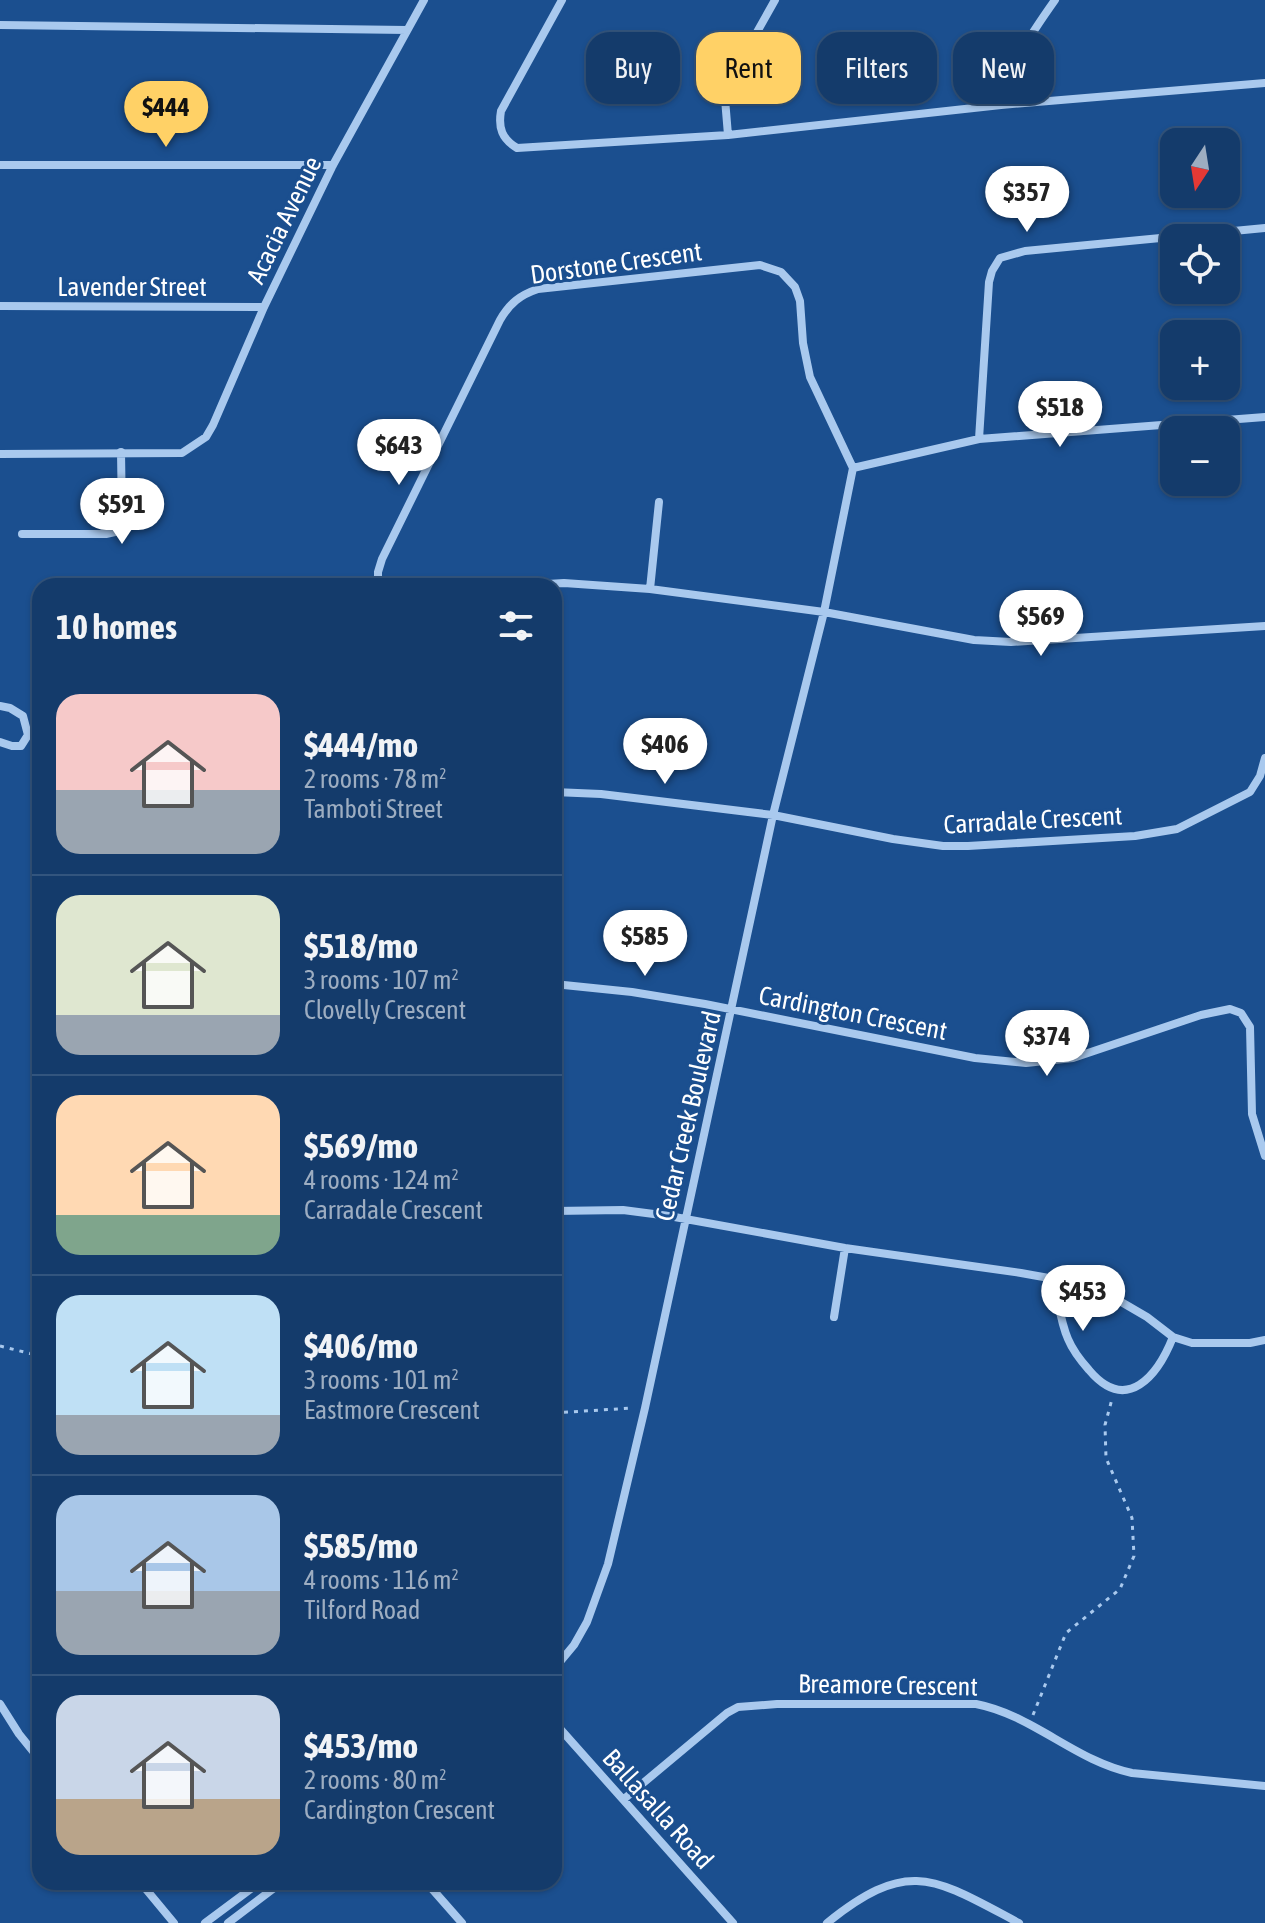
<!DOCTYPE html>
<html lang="en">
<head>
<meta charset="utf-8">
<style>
	body { margin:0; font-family:"Asap Condensed",sans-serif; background:#1d4271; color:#f1f3f6; height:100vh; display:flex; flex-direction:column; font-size:30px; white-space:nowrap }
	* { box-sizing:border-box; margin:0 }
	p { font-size:26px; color:#9dadc1 }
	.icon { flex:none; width:44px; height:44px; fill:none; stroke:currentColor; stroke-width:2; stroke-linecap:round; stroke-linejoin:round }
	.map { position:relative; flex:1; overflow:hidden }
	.panel { position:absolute; left:32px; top:578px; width:530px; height:1312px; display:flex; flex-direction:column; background:#143b6b; border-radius:24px; box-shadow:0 2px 6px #0004,0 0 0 2px #33557e }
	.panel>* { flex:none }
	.banner { position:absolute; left:586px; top:32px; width:558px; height:72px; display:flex; gap:16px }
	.needle { width:52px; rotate:192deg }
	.buttons { position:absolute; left:1160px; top:128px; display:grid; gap:16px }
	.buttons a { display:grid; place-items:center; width:80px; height:80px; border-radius:16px; background:#143b6b; box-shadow:0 2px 6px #0004,0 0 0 2px #33557e; font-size:40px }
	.price { position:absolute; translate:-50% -68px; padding:0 18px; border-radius:28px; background:#fff; color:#222; font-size:26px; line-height:52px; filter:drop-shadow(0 2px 4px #0008) }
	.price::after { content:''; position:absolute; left:50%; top:48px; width:24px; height:18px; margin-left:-12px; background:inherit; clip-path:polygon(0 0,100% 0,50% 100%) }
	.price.current { background:#ffd166; color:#111 }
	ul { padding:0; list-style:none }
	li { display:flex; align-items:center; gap:24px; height:200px; padding:0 24px }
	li+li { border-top:2px solid #33557e }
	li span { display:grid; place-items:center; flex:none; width:224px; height:160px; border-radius:24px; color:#555 }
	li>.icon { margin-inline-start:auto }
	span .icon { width:96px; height:96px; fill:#fffc; stroke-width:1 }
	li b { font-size:34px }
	h2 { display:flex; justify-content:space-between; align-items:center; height:96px; padding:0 24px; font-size:34px }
	.chip { padding:0 28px; border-radius:24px; background:#143b6b; box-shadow:0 2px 6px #0004,0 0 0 2px #33557e; font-size:28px; line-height:72px }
	.chip.current { background:#ffd166; color:#111 }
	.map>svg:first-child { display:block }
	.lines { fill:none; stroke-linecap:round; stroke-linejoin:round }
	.path { stroke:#a9c9ee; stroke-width:3; stroke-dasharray:4 6; stroke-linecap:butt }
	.street { stroke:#a9c9ee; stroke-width:8 }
	.labels { text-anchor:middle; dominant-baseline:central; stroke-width:6; stroke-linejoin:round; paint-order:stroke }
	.street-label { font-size:26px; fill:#fff; stroke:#1b4f8f }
</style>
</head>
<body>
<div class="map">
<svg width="1265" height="1923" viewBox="0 0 1265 1923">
	<rect width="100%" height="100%" fill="#1b4f8f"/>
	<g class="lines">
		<path class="path" d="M 0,1346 L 40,1356
			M 554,1413 L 633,1408
			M 1033,1715 L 1066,1633 L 1120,1589 L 1134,1556 L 1132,1518 L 1106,1458 L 1105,1425 L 1112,1399"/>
		<path class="street" d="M 562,0 L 501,111 C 498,128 502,139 517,148 L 728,135 L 1001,105 L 1265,83
			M 0,25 L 407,30
			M 1001,105 C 1010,64 1031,34 1055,0
			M 728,135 L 725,99 L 729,82 L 775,0
			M 0,165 L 333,165
			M 0,306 L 264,307
			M 979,439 L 989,282 L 992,271 L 1000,258 L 1025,251 L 1265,228
			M 0,454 L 182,453 L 206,437 L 213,425 L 264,307 L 333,165 L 424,0
			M 853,468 L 979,439 L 1265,417
			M 22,534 L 106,534 L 115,532 L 122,517 L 121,452
			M 378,586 L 378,572 L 382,559 L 500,320 C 510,303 520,295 538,289 L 760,265 L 781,272 L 795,287 L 800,301 L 803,343 L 810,377 L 853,468 L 824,612 L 773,815 L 645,1408 L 608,1564 L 587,1622 L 574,1645 L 554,1669
			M 514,586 L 564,583 L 650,589 L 824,612 L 974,640 L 1011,642 L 1265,626
			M 650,589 L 659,502
			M 0,706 L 10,708 L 23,716 L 28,735 L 21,746 L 12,746 L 0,742
			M 554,792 L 601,794 L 773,815 L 893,839 L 943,846 L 968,846 L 1135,836 L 1177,829 L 1250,792 L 1260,776 L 1265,758
			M 554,984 L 632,992 L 705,1004 L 975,1058 L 1026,1063 L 1073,1058 L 1201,1015 L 1230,1009 L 1241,1013 L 1250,1027 L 1252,1114 L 1265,1156
			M 554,1211 L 623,1210 L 669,1216 L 845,1248 L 1021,1273 L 1077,1283 L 1111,1296 L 1147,1317 L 1173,1337 L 1192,1343 L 1250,1343 L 1265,1340
			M 1053,1279 C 1058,1298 1060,1321 1068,1339 C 1073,1351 1081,1361 1089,1370 C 1127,1415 1158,1375 1173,1337
			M 834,1317 L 845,1248
			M 0,1704 L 19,1734 L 40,1760
			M 554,1722 L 733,1923
			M 624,1799 L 727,1713 L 738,1707 L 777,1704 L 976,1704 C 1033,1715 1075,1761 1132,1773 L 1265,1786
			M 140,1882 L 174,1923
			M 426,1882 L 462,1923
			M 205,1923 L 260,1882
			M 228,1923 L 282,1882
			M 827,1923 C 909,1857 934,1878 1019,1923"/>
	</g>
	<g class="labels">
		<g class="street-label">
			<text transform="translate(284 220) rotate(-64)">Acacia Avenue</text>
			<text transform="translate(616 263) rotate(-8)">Dorstone Crescent</text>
			<text x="132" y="287">Lavender Street</text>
			<text transform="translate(1033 820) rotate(-3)">Carradale Crescent</text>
			<text transform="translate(853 1013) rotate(11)">Cardington Crescent</text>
			<text transform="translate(688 1116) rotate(-77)">Cedar Creek Boulevard</text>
			<text transform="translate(888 1685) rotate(1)">Breamore Crescent</text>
			<text transform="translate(658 1809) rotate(48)">Ballasalla Road</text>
		</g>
	</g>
</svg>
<div class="buttons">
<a><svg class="needle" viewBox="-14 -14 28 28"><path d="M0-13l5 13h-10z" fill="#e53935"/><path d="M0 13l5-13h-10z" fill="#9dadc1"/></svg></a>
<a><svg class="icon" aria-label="locate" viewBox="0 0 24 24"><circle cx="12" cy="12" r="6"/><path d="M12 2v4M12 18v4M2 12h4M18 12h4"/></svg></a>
<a>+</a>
<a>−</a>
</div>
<b class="price current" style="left:166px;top:149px">$444</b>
<b class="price" style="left:1027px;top:234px">$357</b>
<b class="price" style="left:1060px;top:449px">$518</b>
<b class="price" style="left:399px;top:487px">$643</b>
<b class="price" style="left:122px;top:546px">$591</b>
<b class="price" style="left:1041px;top:658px">$569</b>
<b class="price" style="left:665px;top:786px">$406</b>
<b class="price" style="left:645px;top:978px">$585</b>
<b class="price" style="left:1047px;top:1078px">$374</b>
<b class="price" style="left:1083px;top:1333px">$453</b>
<div class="banner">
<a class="chip">Buy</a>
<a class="chip current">Rent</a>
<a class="chip">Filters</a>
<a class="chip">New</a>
</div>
<section class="panel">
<h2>10 homes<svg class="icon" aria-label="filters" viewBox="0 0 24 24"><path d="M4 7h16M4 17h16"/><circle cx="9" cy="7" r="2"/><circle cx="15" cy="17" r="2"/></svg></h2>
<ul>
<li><span style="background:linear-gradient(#f6c9c9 60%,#9aa5b1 0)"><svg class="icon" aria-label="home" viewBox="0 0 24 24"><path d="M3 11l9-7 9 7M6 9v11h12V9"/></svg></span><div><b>$444/mo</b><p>2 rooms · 78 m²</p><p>Tamboti Street</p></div></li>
<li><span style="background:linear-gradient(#dfe7d0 75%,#9aa5b1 0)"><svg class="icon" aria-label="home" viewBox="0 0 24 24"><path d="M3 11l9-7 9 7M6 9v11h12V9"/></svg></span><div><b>$518/mo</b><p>3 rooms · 107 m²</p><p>Clovelly Crescent</p></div></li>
<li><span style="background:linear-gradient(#ffd9b3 75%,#7fa58c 0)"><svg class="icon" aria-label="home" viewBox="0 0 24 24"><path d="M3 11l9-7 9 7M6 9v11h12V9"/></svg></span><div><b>$569/mo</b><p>4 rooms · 124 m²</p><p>Carradale Crescent</p></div></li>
<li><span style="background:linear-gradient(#bfe0f5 75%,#9aa5b1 0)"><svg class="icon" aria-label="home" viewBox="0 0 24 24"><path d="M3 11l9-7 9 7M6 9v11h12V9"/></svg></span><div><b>$406/mo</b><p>3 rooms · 101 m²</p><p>Eastmore Crescent</p></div></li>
<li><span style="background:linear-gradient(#a9c7e8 60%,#9aa5b1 0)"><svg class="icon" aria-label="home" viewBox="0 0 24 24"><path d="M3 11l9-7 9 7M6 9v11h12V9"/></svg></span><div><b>$585/mo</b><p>4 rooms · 116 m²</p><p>Tilford Road</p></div></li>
<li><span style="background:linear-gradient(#c9d6e8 65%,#b9a48a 0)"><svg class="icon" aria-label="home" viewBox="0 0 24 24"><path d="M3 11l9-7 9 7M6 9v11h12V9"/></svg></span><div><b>$453/mo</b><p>2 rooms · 80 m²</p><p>Cardington Crescent</p></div></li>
</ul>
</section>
</div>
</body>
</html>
